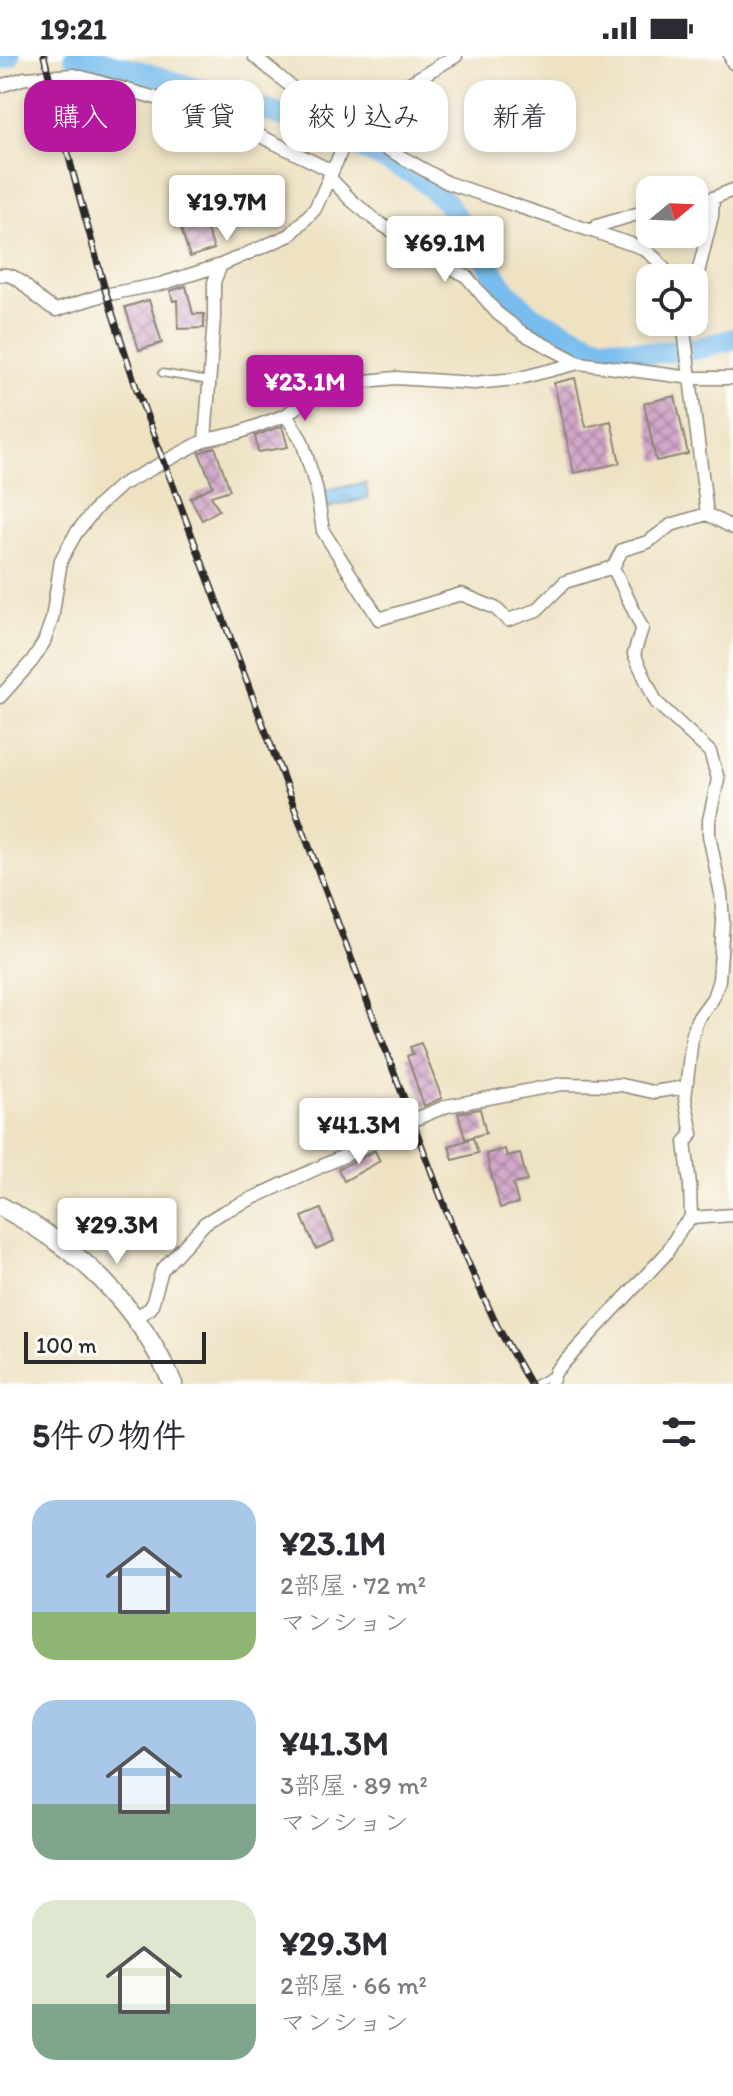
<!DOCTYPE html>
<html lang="ja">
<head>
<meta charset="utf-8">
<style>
	body { margin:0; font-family:Itim,"Klee One",sans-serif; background:#f2f2f3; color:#2b2b33; height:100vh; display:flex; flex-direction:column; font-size:30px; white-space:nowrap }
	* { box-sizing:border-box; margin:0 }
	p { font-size:26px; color:#7c7c81 }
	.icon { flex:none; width:44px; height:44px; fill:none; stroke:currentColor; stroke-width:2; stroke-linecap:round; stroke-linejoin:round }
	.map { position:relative; height:1328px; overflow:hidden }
	.drawer { display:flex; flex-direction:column; background:#fff; flex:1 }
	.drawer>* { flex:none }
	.banner { position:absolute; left:24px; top:24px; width:686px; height:72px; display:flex; gap:16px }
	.needle { width:52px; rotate:71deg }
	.buttons { position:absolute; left:636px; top:120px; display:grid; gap:16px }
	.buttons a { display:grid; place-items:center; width:72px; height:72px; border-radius:16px; background:#fff; box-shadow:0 4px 12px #0003; font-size:40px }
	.scale { position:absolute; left:24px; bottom:20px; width:182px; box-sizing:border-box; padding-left:8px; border:4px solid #2b2b2b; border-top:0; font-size:22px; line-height:28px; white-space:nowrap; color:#2b2b2b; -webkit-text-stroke:6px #fdfcf7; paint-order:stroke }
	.price { position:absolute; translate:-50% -68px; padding:0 18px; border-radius:8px; background:#fff; color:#222; font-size:26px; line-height:52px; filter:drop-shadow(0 2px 4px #0008) }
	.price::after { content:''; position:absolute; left:50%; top:48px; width:24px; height:18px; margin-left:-12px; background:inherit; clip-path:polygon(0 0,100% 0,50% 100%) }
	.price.selected { background:#b5179e; color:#fff }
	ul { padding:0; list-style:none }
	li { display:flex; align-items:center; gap:24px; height:200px; padding:0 32px }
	li span { display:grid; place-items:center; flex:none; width:224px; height:160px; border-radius:24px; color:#555 }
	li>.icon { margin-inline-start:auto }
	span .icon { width:96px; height:96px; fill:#fffc; stroke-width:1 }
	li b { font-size:34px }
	h2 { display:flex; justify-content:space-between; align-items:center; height:96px; padding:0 32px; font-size:34px }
	.chip { padding:0 28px; border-radius:24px; background:#fff; box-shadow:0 4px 12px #0003; font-size:28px; line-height:72px }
	.chip.selected { background:#b5179e; color:#fff }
	.status { display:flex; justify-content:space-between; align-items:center; height:56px; padding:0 40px; background:#fff; direction:ltr }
	.status svg { height:22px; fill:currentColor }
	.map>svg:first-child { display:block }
	.water { fill:url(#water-ripples); stroke:#52748c; stroke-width:2 }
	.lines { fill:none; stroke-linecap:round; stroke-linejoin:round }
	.river { stroke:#78bdee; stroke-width:22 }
	.building { fill:url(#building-cross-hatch) }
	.lane-casing { stroke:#8c8677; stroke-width:9 }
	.street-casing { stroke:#8c8677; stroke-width:15 }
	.secondary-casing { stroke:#8c8677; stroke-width:21 }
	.lane { stroke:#fff; stroke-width:6 }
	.street { stroke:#fff; stroke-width:12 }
	.secondary { stroke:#fff; stroke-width:18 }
	.rail-casing { stroke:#2b2b2b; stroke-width:7 }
	.rail { stroke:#fdfcf7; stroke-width:4; stroke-dasharray:12; stroke-linecap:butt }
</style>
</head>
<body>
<div class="status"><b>19:21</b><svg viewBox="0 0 49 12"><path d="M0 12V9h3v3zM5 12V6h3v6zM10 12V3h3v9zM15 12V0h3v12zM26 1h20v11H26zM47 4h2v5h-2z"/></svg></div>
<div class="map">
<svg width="733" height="1328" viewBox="0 0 733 1328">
	<defs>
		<pattern id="water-ripples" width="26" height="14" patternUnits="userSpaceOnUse" patternTransform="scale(2)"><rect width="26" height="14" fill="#78bdee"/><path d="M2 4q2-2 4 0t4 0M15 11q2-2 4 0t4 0" fill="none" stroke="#639ac1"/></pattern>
		<pattern id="building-cross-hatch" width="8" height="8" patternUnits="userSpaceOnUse" patternTransform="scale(2)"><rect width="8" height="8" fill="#d2a8c9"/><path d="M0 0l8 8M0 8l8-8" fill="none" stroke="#ab89a3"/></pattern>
	</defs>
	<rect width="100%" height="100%" fill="#fdfcf7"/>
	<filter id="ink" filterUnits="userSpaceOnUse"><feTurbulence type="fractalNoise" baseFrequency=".0125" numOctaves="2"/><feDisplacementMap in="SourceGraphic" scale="16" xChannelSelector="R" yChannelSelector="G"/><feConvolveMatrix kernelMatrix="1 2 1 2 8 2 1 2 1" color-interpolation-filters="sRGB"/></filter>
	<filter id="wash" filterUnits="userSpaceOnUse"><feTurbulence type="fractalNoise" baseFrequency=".006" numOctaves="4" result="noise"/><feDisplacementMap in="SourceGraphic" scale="32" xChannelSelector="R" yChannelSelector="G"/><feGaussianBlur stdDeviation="1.8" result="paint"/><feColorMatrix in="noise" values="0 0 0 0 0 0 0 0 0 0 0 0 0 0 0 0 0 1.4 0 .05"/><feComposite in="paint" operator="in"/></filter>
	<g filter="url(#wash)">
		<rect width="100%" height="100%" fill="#eee2c3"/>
		<path class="water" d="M 366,427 L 368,442 L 328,452 L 324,434 Z"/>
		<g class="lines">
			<path class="river" d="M 75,0 L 145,17 L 303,66 L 364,93 L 418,120 L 445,145 L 506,235 L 533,261 L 595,290 L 651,297 L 696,293 L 733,283
				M 0,3 L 9,0"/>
		</g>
		<g id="blocks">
			<path class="building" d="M 195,149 L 201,166 L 204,165 L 214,193 L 190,201 L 180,170 L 176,171 L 171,157 Z
				M 186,230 L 193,258 L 204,258 L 204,272 L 178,273 L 177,244 L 173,245 L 170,235 Z
				M 149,244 L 162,287 L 139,294 L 125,251 Z
				M 575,322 L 586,371 L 611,365 L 620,407 L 574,417 L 554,327 Z
				M 675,340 L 688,398 L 656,405 L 644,347 Z
				M 282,370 L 288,391 L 258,396 L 255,380 Z
				M 215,391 L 230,434 L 211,440 L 219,454 L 202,464 L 190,442 L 213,430 L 199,397 Z
				M 421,987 L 442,1042 L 424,1050 L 407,1000 L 413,998 L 410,991 Z
				M 480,1053 L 486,1077 L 465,1083 L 458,1057 Z
				M 370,1057 L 379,1072 L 352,1086 L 344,1072 Z
				M 473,1082 L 478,1097 L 453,1104 L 449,1090 Z
				M 505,1093 L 507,1100 L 520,1097 L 527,1125 L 513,1128 L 518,1147 L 500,1152 L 486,1098 Z
				M 375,1095 L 380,1105 L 344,1125 L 338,1113 Z
				M 321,1153 L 334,1185 L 316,1193 L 302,1161 Z"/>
		</g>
	</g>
	<g filter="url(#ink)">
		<use href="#blocks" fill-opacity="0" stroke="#8c8677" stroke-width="2"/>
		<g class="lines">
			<defs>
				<path id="lane" d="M 162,317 L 209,325
					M 535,1328 L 548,1321 L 552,1321"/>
				<path id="street" d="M 254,0 L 317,52 L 325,61 L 340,71 L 373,85 L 448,127 L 643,192 L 656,203 L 672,222
					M 730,0 L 733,7
					M 0,30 L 25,22 L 74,19 L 156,42 L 254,77 L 332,115
					M 329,121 L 351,144 L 379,167 L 467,221 L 497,257 L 524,278 L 579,307
					M 694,145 L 713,142 L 733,134
					M 593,174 L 597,170 L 650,154
					M 0,219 C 18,217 26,232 39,243 C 44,247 50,251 56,254 L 103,239
					M 694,224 L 698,217 L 712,160 L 713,142
					M 109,238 L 161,228 L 221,209 L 290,179 L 315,153 L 337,105 L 349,75 L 375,51 L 401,32 L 456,0
					M 683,266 L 707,458 L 733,472
					M 286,359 L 302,385 L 316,431 L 323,475 L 379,563 L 461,538 L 495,552 L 508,564 L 537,554 L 565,526 L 613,511 L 622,494 L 648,486 L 671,469 L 707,458
					M 205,384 L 214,262 L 214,226 L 221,209
					M 613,511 L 642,572 L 634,598 L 656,646 L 710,696 L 718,723 L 709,764 L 709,779 L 721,838 L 723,866 L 719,924 L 713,942 L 697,964 L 692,981 L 685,1043 L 692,1078 L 685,1086 L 690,1129 L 691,1162
					M 0,641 L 32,605 L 44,586 L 52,563 L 61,504 L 76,477 L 98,450 L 121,429 L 205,384 L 238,377 L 286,359 L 325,329 L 396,322 L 474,327 L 516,323 L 579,307 L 691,322 L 733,322
					M 134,1262 L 151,1252 L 162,1214 L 205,1167 L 223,1156 L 378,1084 L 396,1071 L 447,1050 L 562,1028 L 621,1029 L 653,1036 L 686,1031
					M 551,1328 L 556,1315 L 666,1198 L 682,1171 L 691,1162 L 733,1159"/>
				<path id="secondary" d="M 0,1150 C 79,1193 136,1245 173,1328"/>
			</defs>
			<use href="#lane" class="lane-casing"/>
			<use href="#street" class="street-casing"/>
			<use href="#secondary" class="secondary-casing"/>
			<use href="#lane" class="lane"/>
			<use href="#street" class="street"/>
			<use href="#secondary" class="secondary"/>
			<defs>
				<path id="rail" d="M 44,0 L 74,121 L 105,234 L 137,334 L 455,1178 L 497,1270 L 530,1328"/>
			</defs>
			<use href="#rail" class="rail-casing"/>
			<use href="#rail" class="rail"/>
		</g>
	</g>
</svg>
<div class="buttons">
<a><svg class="needle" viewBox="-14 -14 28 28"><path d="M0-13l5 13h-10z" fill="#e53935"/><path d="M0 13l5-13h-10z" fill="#7c7c81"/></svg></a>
<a><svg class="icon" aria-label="locate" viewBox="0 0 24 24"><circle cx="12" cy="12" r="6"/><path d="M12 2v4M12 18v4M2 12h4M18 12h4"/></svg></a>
</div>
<div class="scale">100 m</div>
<b class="price" style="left:227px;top:187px">¥19.7M</b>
<b class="price" style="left:445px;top:228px">¥69.1M</b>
<b class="price selected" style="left:305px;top:367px">¥23.1M</b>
<b class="price" style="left:359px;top:1110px">¥41.3M</b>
<b class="price" style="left:117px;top:1210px">¥29.3M</b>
<div class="banner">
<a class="chip selected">購入</a>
<a class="chip">賃貸</a>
<a class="chip">絞り込み</a>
<a class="chip">新着</a>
</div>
</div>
<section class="drawer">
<h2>5件の物件<svg class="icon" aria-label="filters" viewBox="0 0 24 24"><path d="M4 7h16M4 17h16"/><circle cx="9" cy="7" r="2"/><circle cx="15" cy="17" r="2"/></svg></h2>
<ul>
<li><span style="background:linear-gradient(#a9c7e8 70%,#8fb573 0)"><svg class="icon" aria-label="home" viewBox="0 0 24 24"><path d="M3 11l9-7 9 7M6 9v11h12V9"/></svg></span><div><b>¥23.1M</b><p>2部屋 · 72 m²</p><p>マンション</p></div></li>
<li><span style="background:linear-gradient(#a9c7e8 65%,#7fa58c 0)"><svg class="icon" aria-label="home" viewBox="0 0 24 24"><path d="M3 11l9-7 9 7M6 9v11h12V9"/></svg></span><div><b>¥41.3M</b><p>3部屋 · 89 m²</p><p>マンション</p></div></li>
<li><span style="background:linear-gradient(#dfe7d0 65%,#7fa58c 0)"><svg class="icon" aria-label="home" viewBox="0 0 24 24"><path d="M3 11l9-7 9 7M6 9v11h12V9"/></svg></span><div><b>¥29.3M</b><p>2部屋 · 66 m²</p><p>マンション</p></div></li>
</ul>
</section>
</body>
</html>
